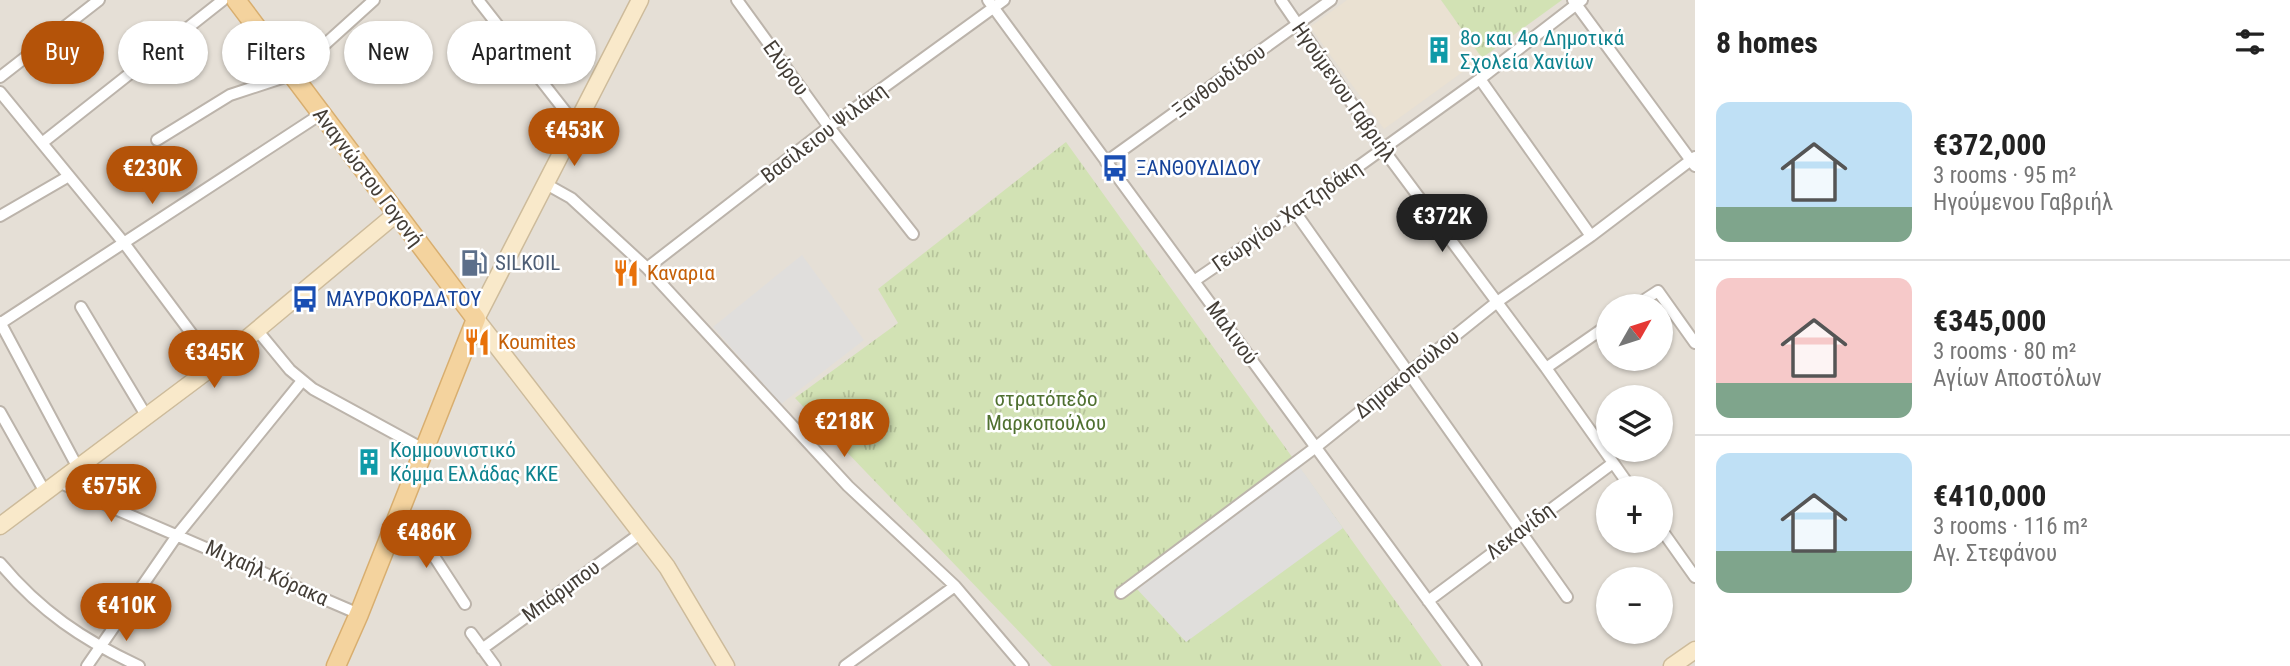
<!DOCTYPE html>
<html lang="en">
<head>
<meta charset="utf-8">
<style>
	body { margin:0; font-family:"Roboto Condensed",sans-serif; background:#f2f2f2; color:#222; height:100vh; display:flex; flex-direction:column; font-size:26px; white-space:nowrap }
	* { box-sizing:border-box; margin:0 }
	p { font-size:23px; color:#767676 }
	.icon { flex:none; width:38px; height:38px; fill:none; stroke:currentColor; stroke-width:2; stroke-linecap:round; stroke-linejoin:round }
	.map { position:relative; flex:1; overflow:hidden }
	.panel { display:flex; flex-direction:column; background:#fff; width:595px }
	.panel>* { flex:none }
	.top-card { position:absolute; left:21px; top:21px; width:665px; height:63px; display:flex; gap:14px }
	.needle { width:46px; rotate:51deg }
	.fabs { position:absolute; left:1596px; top:294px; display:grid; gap:14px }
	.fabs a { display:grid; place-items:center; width:77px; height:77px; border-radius:50%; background:#fff; box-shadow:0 2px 5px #0004; font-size:35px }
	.price { position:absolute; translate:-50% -60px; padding:0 16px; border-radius:24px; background:#b45309; color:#fff; font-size:23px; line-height:46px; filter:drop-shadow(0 2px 4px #0008) }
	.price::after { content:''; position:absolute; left:50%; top:42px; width:21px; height:16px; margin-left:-10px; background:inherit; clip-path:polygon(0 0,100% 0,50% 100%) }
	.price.active { background:#222; color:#fff }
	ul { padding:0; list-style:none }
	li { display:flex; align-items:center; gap:21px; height:175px; padding:0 21px }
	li+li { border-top:2px solid #e0e0e0 }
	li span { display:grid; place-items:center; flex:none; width:196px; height:140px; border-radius:14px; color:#555 }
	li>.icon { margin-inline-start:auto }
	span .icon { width:84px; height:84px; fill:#fffc; stroke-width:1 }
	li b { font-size:30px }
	h2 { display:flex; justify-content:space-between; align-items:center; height:84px; padding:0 21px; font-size:30px }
	.chip { padding:0 24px; border-radius:32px; background:#fff; box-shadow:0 2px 5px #0004; font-size:24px; line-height:63px }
	.chip.active { background:#b45309; color:#fff }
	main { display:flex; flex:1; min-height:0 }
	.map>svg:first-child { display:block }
	.residential { fill:#e5dfd6; fill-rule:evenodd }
	.education { fill:#eae1d2 }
	.park { fill:url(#park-tufts) }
	.parking { fill:#e0dedc }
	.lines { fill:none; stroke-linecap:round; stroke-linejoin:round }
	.street-casing { stroke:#bcb4ab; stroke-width:14 }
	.secondary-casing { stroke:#cdbb9b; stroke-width:19 }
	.primary-casing { stroke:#d8ae6f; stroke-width:21 }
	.street { stroke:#fff; stroke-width:10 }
	.secondary { stroke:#f9e9ca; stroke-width:16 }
	.primary { stroke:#f4d39e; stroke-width:18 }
	.labels { text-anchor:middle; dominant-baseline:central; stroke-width:5; stroke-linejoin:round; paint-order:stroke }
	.culture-label { font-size:21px; fill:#0d838f; stroke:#fff; text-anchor:start }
	.street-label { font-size:21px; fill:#443e37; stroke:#fff }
	.transit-label { font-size:21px; fill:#164399; stroke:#fff; text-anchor:start }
	.service-label { font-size:21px; fill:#4e5e75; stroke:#fff; text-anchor:start }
	.food-label { font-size:21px; fill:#c56008; stroke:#fff; text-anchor:start }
	.park-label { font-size:21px; fill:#4f7030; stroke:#fff }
</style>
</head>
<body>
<main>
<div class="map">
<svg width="1695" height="666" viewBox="0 0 1695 666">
	<defs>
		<pattern id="park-tufts" width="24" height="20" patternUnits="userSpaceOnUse" patternTransform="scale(1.75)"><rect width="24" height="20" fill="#d2e2b4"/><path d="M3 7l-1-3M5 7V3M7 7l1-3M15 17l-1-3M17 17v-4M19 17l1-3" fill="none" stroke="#b6c39b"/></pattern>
	</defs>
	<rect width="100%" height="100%" fill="#f2ede7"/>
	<path class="residential" d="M 0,0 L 1695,0 L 1695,666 L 0,666 ZM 1608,306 L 1661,306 L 1661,359 L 1608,359 ZM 1608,397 L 1661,397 L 1661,450 L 1608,450 ZM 1608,488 L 1661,488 L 1661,541 L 1608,541 ZM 1608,579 L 1661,579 L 1661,632 L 1608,632 Z"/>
	<path class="education" d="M 1347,0 L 1441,0 L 1482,58 L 1384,129 L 1310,27 Z"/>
	<path class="park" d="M 1441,0 L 1562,0 L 1482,58 Z
		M 1066,142 L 1442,666 L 1052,666 L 795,398 L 898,323 L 878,289 Z"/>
	<path class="parking" d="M 802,255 L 864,340 L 781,404 L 713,327 Z
		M 1299,466 L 1343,528 L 1186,642 L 1137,589 Z"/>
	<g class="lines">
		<defs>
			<path id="street" d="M 478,0 L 576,125
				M 737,0 L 829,127 L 913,234
				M 988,0 L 1476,666
				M 1281,0 L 1383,149 L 1546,368 L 1631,488
				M 1573,0 L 1695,166
				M 0,77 L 99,0
				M 1480,79 L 1591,236
				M 0,92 L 124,243 L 215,365
				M 157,140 L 230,95 L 291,75 L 374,0
				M 42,143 L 223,0
				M 1106,162 L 1331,0
				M 546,184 L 571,198 L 647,268 L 848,486 L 955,586 L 1023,666
				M 1295,212 L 1567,597
				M 0,216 L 69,176
				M 647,268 L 829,127 L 1004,0
				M 1194,281 L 1295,212 L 1480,79 L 1582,0
				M 1635,306 L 1658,291 L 1695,343
				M 81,307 L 147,417
				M 0,322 L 78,468
				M 1,323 L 321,114
				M 257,330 L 290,370 L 313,389 L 423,449
				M 1546,368 L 1608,325
				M 0,412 L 45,492
				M 59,482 L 113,508 L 359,614
				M 1661,529 L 1695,577
				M 392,530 L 426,544 L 465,604
				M 0,563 C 40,611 83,640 139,666
				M 1121,593 L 1316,447 L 1497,302 L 1591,236 L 1695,157
				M 1428,601 L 1613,463
				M 471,633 L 495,666
				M 482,649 L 641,533
				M 87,666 L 178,534 L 302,381
				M 845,666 L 955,586"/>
			<path id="secondary" d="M 640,0 L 476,319 L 667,567 L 726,666
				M 0,526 L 215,365 L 396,214
				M 1672,666 L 1695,650"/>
			<path id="primary" d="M 236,0 L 476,319 L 359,614 L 336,666"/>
		</defs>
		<use href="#street" class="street-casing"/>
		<use href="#secondary" class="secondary-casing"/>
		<use href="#primary" class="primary-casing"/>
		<use href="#street" class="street"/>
		<use href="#secondary" class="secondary"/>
		<use href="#primary" class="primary"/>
	</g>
	<defs>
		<symbol id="building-bare" viewBox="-9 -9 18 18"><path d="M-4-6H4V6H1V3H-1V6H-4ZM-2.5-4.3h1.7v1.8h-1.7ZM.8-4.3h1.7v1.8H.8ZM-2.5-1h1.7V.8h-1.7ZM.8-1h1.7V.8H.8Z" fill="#0f9aa8" stroke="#fff" stroke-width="2.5" paint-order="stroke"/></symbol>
		<symbol id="bus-bare" viewBox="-9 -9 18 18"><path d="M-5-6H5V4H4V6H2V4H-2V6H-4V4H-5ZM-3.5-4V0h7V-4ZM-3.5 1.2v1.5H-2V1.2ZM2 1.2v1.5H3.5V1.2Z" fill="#1a4fb4" stroke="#fff" stroke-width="2.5" paint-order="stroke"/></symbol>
		<symbol id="fuel-bare" viewBox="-9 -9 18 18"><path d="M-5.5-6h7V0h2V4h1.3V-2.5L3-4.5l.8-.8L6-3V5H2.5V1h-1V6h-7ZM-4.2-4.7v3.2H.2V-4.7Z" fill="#5c6f8a" stroke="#fff" stroke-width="2.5" paint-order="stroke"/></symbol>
		<symbol id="restaurant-bare" viewBox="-9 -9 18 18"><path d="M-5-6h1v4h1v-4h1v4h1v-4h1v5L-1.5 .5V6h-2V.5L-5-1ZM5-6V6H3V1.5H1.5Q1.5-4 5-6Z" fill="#e8710a" stroke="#fff" stroke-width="2.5" paint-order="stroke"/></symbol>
	</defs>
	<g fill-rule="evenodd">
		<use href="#building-bare" x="1420" y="31" width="38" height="38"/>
		<use href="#bus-bare" x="1096" y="149" width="38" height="38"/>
		<use href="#fuel-bare" x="455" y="244" width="38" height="38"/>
		<use href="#restaurant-bare" x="607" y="254" width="38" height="38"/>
		<use href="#bus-bare" x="286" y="280" width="38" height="38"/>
		<use href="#restaurant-bare" x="458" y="323" width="38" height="38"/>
		<use href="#building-bare" x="350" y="443" width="38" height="38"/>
	</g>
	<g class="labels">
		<g class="culture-label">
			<text x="1460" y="38">8ο και 4ο Δημοτικά<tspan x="1460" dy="24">Σχολεία Χανίων</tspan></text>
			<text x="390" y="450">Κομμουνιστικό<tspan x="390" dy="24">Κόμμα Ελλάδας ΚΚΕ</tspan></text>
		</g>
		<g class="street-label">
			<text transform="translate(786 68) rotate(54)">Ελύρου</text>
			<text transform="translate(1219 81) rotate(-36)">Ξανθουδίδου</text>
			<text transform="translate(1344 92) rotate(55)">Ηγούμενου Γαβριήλ</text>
			<text transform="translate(824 133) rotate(-37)">Βασίλειου Ψιλάκη</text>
			<text transform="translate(368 177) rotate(53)">Αναγνώστου Γογονή</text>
			<text transform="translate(1287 216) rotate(-35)">Γεωργίου Χατζηδάκη</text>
			<text transform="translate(1232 333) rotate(54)">Μαλινού</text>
			<text transform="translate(1407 374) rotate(-39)">Δημακοπούλου</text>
			<text transform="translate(1520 531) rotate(-37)">Λεκανίδη</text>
			<text transform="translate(267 573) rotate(24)">Μιχαήλ Κόρακα</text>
			<text transform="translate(561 591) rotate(-36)">Μπάρμπου</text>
		</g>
		<g class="transit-label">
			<text x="1136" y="168">ΞΑΝΘΟΥΔΙΔΟΥ</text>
			<text x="326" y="299">ΜΑΥΡΟΚΟΡΔΑΤΟΥ</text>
		</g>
		<g class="service-label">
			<text x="495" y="263">SILKOIL</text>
		</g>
		<g class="food-label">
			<text x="647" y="273">Καναρια</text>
			<text x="498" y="342">Koumites</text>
		</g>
		<g class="park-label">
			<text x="1046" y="399">στρατόπεδο<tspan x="1046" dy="24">Μαρκοπούλου</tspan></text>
		</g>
	</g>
</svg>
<div class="fabs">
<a><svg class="needle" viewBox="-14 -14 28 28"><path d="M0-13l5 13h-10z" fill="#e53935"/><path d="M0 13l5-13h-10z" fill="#767676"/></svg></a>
<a><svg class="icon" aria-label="layers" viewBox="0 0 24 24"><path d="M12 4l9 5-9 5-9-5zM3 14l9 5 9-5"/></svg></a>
<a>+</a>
<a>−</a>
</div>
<b class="price" style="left:574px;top:168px">€453K</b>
<b class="price" style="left:152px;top:206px">€230K</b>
<b class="price active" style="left:1442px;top:254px">€372K</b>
<b class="price" style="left:214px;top:390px">€345K</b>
<b class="price" style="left:844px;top:459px">€218K</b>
<b class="price" style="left:111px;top:524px">€575K</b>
<b class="price" style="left:426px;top:570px">€486K</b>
<b class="price" style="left:126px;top:643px">€410K</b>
<div class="top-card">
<a class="chip active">Buy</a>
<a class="chip">Rent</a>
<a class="chip">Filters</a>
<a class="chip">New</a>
<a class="chip">Apartment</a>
</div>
</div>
<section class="panel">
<h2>8 homes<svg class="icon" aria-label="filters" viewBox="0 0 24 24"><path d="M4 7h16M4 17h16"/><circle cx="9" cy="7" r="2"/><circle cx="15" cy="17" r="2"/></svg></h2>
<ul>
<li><span style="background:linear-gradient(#bfe0f5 75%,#7fa58c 0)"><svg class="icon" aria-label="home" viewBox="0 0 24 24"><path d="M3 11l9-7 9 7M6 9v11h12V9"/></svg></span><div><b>€372,000</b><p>3 rooms · 95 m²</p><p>Ηγούμενου Γαβριήλ</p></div></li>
<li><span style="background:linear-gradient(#f6c9c9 75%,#7fa58c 0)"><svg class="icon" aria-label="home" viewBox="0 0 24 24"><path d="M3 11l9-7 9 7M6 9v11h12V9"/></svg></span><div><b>€345,000</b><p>3 rooms · 80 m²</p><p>Αγίων Αποστόλων</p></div></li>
<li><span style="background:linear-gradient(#bfe0f5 70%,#7fa58c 0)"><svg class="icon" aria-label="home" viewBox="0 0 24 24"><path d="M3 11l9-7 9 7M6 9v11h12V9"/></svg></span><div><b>€410,000</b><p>3 rooms · 116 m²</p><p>Αγ. Στεφάνου</p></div></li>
</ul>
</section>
</main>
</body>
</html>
